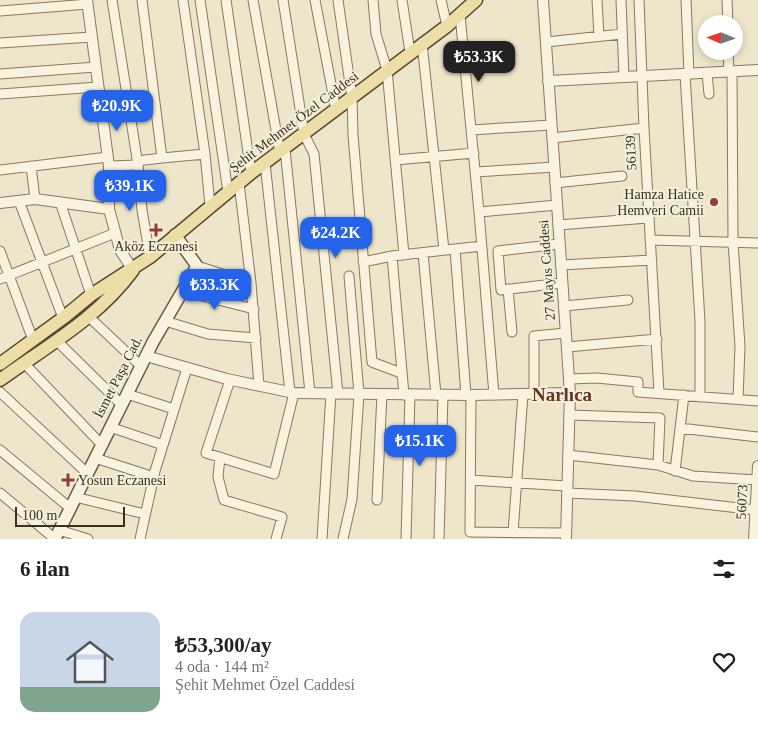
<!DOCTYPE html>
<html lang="tr">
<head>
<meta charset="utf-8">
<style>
	body { margin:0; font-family:Georgia,serif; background:#f6f6f6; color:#222; height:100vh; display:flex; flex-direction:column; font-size:19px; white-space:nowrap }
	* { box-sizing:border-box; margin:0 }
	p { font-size:16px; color:#767676 }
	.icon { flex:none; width:28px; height:28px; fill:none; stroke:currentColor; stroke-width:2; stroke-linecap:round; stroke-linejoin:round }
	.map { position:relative; height:539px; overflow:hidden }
	.side { display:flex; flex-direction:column; background:#fff; flex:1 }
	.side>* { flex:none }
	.needle { width:32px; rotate:272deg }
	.buttons { position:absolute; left:698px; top:15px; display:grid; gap:10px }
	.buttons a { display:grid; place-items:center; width:45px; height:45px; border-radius:50%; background:#fff; box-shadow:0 2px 8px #0003; font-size:25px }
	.scale { position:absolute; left:15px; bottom:12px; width:110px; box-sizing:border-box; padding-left:5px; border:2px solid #3a3022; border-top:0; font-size:14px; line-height:18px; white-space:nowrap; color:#3a3022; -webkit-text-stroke:4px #f5efda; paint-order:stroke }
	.price { position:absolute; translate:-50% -42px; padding:0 11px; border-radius:10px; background:#2563eb; color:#fff; font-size:16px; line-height:32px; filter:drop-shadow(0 1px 2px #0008) }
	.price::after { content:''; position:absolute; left:50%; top:30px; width:15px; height:11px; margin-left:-8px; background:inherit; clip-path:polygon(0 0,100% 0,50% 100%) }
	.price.on { background:#222; color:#fff }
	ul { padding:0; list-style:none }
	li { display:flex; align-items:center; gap:15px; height:125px; padding:0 20px }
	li+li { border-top:1px solid #e0e0e0 }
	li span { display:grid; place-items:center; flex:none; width:140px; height:100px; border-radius:15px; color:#555 }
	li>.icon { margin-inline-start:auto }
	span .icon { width:60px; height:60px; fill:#fffc; stroke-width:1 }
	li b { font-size:21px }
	h2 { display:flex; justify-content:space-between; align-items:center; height:60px; padding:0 20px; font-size:21px }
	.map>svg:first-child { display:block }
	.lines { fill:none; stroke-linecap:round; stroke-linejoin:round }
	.minor-casing { stroke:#89795f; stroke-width:11 }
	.tertiary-casing { stroke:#89795f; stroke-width:12 }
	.secondary-casing { stroke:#6b5a42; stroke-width:14 }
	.primary-casing { stroke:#574733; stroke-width:15 }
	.minor { stroke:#f8f2de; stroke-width:9 }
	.tertiary { stroke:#f8f2de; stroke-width:10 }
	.secondary { stroke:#f8f2de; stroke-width:11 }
	.primary { stroke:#eddda6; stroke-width:12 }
	.poi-dot { fill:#953b33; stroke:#f5efda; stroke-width:2 }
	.labels { text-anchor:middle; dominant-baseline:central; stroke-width:4; stroke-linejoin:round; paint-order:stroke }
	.street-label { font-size:14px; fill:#3a3022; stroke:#f5efda }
	.poi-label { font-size:14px; fill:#3a3022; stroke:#f5efda; text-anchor:end }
	.district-label { font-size:19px; font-weight:bold; fill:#653724; stroke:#f5efda }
</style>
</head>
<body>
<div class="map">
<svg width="758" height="539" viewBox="0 0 758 539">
	<rect width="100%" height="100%" fill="#ede6ca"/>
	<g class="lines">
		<defs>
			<path id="minor" d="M 142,0 L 162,158 L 205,154
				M 183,0 L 205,154 L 210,205
				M 200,0 L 228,192
				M 226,0 L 251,173
				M 253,0 L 280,153
				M 283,0 L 304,134 L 314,154 L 338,394
				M 315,0 L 336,110
				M 338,0 L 352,98 L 353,135 L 372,362 L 401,373
				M 373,0 L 376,34 L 387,70 L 404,255
				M 402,0 L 410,52
				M 441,0 L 447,26
				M 597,0 L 599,36
				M 621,0 L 624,77
				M 639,0 L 644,128 L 659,393
				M 686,0 L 689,74
				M 727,0 L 728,24
				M 0,11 L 88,4
				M 460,15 L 479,212 L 494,395
				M 546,42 L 622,34
				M 0,43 L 92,37
				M 422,43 L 444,250
				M 728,51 L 729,72
				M 732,72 L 733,242 L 740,346 L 738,399
				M 707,73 L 709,94
				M 0,74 L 96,67
				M 685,74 L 700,321 L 700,397
				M 0,94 L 98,87
				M 472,130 L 551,125
				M 552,138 L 644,128
				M 285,149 L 310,393
				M 395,160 L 474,153
				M 137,161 L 162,158
				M 265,163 L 290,392
				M 138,165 L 142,210 L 150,257
				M 31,166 L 35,199
				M 109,166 L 138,165 L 112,0
				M 0,170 L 108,157
				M 476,172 L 554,167
				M 239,183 L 251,283 L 259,386
				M 555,183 L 622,176
				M 19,201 L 63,318
				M 60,202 L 91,295
				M 479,212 L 557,205
				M 558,225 L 648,218
				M 650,240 L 758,243
				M 559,244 L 498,251 L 501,290 L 562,283
				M 455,249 L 466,395
				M 0,251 L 33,340
				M 423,253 L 436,395
				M 392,256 L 404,395
				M 363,262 L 392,256 L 482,246
				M 561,265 L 652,260
				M 197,266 L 251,283
				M 0,279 L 115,233
				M 508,289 L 512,332
				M 182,291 L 254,309
				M 564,306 L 628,300
				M 88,316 L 141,366
				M 165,321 L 208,334 L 256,338
				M 57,341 L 121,404
				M 567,347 L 657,339
				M 24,363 L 101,444
				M 569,379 L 597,378 L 638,382 L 638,392 L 758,401
				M 230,380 L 206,453 L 274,474 L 294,393
				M 0,392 L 87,473
				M 127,394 L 174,409
				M 534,394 L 534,336 L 566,333
				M 471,395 L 470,532 L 566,533
				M 569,415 L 660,418 L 658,465
				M 110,427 L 163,445
				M 680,428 L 758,437
				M 0,450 L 70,508
				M 568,455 L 658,465 L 693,476 L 757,480
				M 220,457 L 218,477 L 224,500 L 282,517 L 276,539
				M 95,458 L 154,477
				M 675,471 L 684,395
				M 471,480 L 567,486
				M 0,493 L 55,539
				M 567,493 L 635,496 L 756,510
				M 75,497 L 145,514
				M 377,500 L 382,394
				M 59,530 L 88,539
				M 513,533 L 523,394
				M 140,539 L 155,471 L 187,368
				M 322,539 L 331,393
				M 343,539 L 352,499 L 359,394 L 349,276
				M 406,539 L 410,395
				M 439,539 L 443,395"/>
			<path id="tertiary" d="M 87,0 L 109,166 L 109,209 L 120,250 L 133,270
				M 543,0 L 570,393 L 566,539
				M 548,81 L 758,70
				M 0,203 L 35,199 L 109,209
				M 146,356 L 227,379 L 294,393 L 471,395 L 570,393
				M 754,539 L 758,466"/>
			<path id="secondary" d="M 55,539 L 153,342 L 197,266 L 175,235"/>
			<path id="primary" d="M 0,364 L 63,318 L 91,295 L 150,257 L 251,173 L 447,26 L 476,0
				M 0,380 C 47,346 99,317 133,270"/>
		</defs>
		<use href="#minor" class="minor-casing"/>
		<use href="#tertiary" class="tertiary-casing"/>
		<use href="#secondary" class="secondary-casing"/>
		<use href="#primary" class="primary-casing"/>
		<use href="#minor" class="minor"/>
		<use href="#tertiary" class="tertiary"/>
		<use href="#secondary" class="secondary"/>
		<use href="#primary" class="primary"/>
	</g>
	<g class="poi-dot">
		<circle cx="714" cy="202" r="5"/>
		<path d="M153.5 222.5h5v5h5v5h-5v5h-5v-5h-5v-5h5z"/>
		<path d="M65.5 472.5h5v5h5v5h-5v5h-5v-5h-5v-5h5z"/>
	</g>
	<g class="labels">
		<g class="street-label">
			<text transform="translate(294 122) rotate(-37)">Şehit Mehmet Özel Caddesi</text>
			<text transform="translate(631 153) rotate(-93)">56139</text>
			<text transform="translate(547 270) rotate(-94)">27 Mayıs Caddesi</text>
			<text transform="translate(118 377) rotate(-63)">İsmet Paşa Cad.</text>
			<text transform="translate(742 502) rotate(-87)">56073</text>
		</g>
		<g class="poi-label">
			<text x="704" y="194">Hamza Hatice<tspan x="704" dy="16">Hemveri Camii</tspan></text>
			<text x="156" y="246" text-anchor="middle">Aköz Eczanesi</text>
			<text x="78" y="480" text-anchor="start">Yosun Eczanesi</text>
		</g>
		<g class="district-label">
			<text x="562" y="394">Narlıca</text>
		</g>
	</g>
</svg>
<div class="buttons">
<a><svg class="needle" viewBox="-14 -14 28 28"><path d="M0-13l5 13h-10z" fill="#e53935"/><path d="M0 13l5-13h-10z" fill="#767676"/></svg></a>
</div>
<div class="scale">100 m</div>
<b class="price on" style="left:479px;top:83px">₺53.3K</b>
<b class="price" style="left:117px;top:132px">₺20.9K</b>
<b class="price" style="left:130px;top:212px">₺39.1K</b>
<b class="price" style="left:336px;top:259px">₺24.2K</b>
<b class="price" style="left:215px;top:311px">₺33.3K</b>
<b class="price" style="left:420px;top:467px">₺15.1K</b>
</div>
<section class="side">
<h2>6 ilan<svg class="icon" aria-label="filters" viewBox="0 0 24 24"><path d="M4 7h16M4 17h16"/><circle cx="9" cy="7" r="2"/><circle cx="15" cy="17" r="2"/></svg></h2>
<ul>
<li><span style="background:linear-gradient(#c9d6e8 75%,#7fa58c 0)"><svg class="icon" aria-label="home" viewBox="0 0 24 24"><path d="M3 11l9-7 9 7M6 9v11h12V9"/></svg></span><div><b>₺53,300/ay</b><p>4 oda · 144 m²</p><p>Şehit Mehmet Özel Caddesi</p></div><svg class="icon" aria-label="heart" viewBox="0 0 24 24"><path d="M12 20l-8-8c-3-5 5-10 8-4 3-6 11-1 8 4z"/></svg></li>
</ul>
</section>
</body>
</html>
